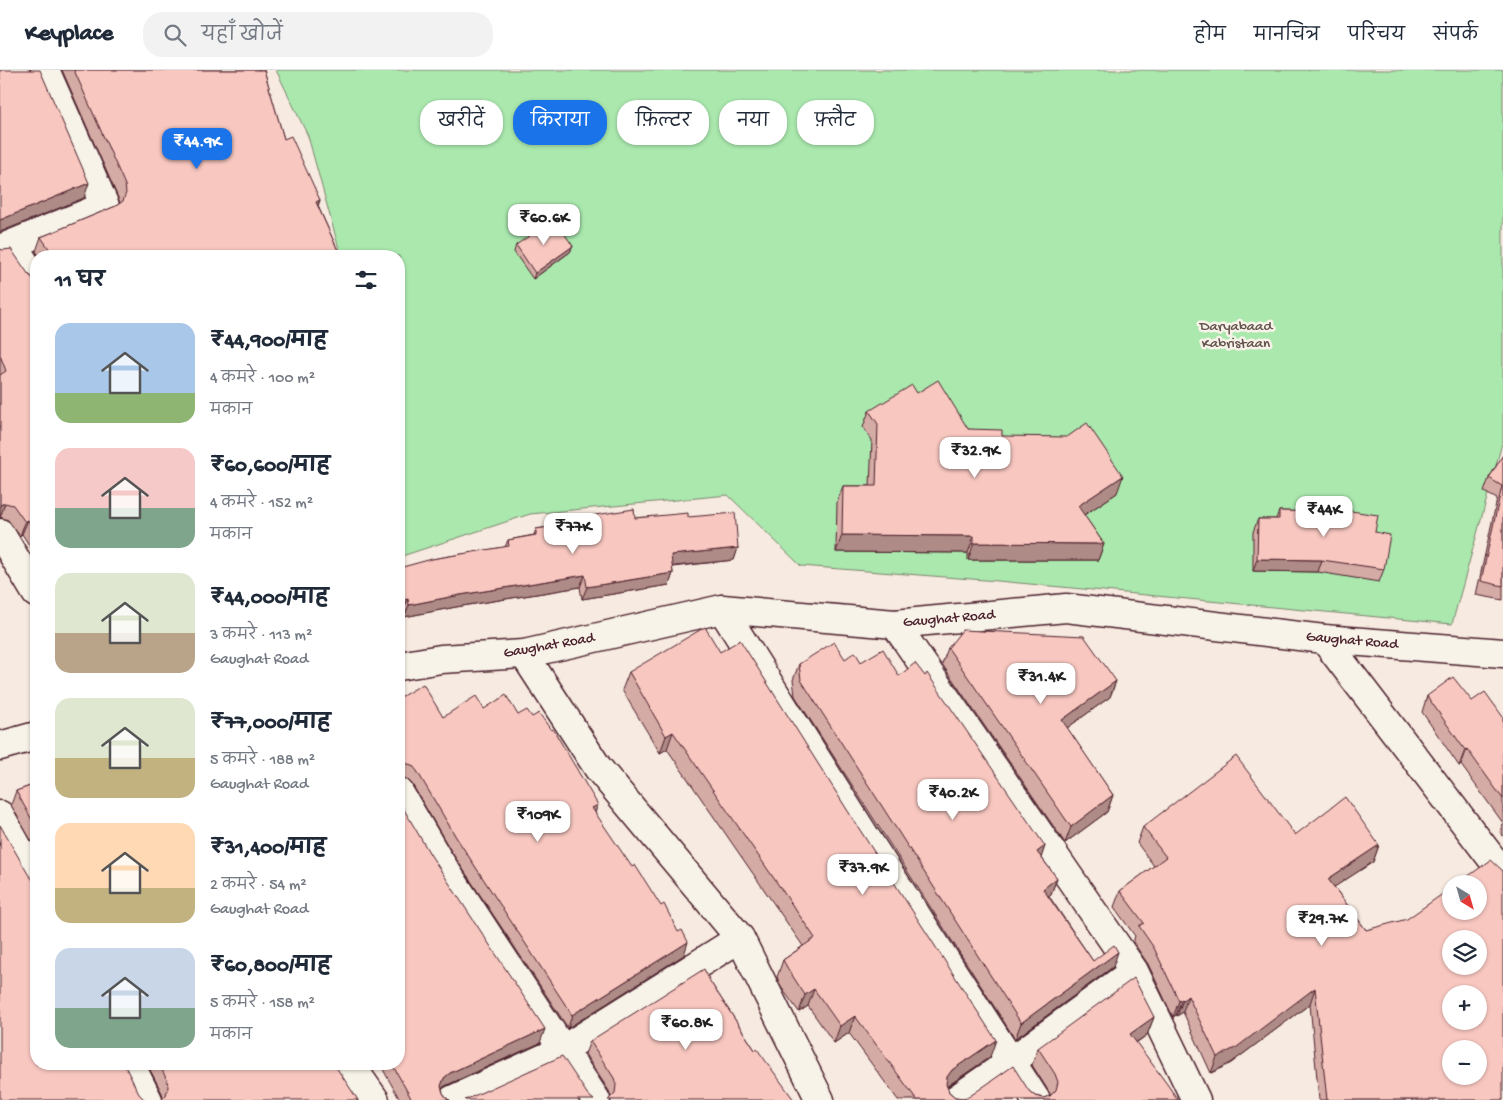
<!DOCTYPE html>
<html lang="hi">
<head>
<meta charset="utf-8">
<style>
	body { margin:0; font-family:"Gochi Hand","Playpen Sans Deva",sans-serif; background:#f2f2f3; color:#1f2937; height:100vh; display:flex; flex-direction:column; font-size:19px; white-space:nowrap }
	* { box-sizing:border-box; margin:0 }
	p { font-size:16px; color:#747a83 }
	.icon { flex:none; width:28px; height:28px; fill:none; stroke:currentColor; stroke-width:2; stroke-linecap:round; stroke-linejoin:round }
	.map { position:relative; flex:1; overflow:hidden }
	.drawer { position:absolute; left:30px; top:180px; width:375px; height:820px; display:flex; flex-direction:column; background:#fff; border-radius:20px; box-shadow:0 1px 4px #0004 }
	.drawer>* { flex:none }
	.guide { position:absolute; left:420px; top:30px; width:475px; height:45px; display:flex; gap:10px }
	.needle { width:32px; rotate:143deg }
	.controls { position:absolute; left:1442px; top:805px; display:grid; gap:10px }
	.controls a { display:grid; place-items:center; width:45px; height:45px; border-radius:50%; background:#fff; box-shadow:0 1px 4px #0004; font-size:25px }
	.price { position:absolute; translate:-50% -42px; padding:0 11px; border-radius:10px; background:#fff; color:#222; font-size:16px; line-height:32px; filter:drop-shadow(0 1px 2px #0008) }
	.price::after { content:''; position:absolute; left:50%; top:30px; width:15px; height:11px; margin-left:-8px; background:inherit; clip-path:polygon(0 0,100% 0,50% 100%) }
	.price.active { background:#1a73e8; color:#fff }
	ul { padding:0; list-style:none }
	li { display:flex; align-items:center; gap:15px; height:125px; padding:0 25px }
	li span { display:grid; place-items:center; flex:none; width:140px; height:100px; border-radius:15px; color:#555 }
	li>.icon { margin-inline-start:auto }
	span .icon { width:60px; height:60px; fill:#fffc; stroke-width:1 }
	li b { font-size:21px }
	h2 { display:flex; justify-content:space-between; align-items:center; height:60px; padding:0 25px; font-size:21px }
	.chip { padding:0 18px; border-radius:20px; background:#fff; box-shadow:0 1px 4px #0004; font-size:18px; line-height:45px }
	.chip.active { background:#1a73e8; color:#fff }
	header { display:flex; align-items:center; gap:30px; box-sizing:border-box; height:70px; padding:0 25px; background:#fff; border-bottom:1px solid #e0e1e3 }
	header strong { font-size:24px }
	nav { display:flex; gap:28px; margin-inline-start:auto; font-size:18px }
	.search { width:350px; height:45px; background:#f2f2f3; display:flex; align-items:center; gap:12px; box-sizing:border-box; padding:0 18px; border-radius:20px; color:#747a83; font-size:19px }
	.map>svg:first-child { display:block }
	.green { fill:#aae8ae; stroke:#7a846c }
	.lines { fill:none; stroke-linecap:round; stroke-linejoin:round }
	.minor-casing { stroke:#4a1f2b; stroke-width:31 }
	.secondary-casing { stroke:#4a1f2b; stroke-width:31 }
	.minor { stroke:#f7f3e8; stroke-width:28 }
	.secondary { stroke:#f7f3e8; stroke-width:28 }
	.wall { fill:#d5aba5; stroke:#4a1f2b }
	.shaded-wall { fill:#ae8b86; stroke:#4a1f2b }
	.building { fill:#f8c7c0; stroke:#4a1f2b; fill-rule:evenodd }
	.labels { text-anchor:middle; dominant-baseline:central; stroke-width:5; stroke-linejoin:round; paint-order:stroke }
	.park-label { font-size:15px; fill:#62514c; stroke:#f7f3e8 }
	.street-label { font-size:15px; fill:#4a1f2b; stroke:#f7f3e8 }
</style>
</head>
<body>
<header>
<strong>Keyplace</strong>
<div class="search"><svg class="icon" aria-label="search" viewBox="0 0 24 24"><circle cx="10" cy="10" r="6"/><path d="M15 15l6 6"/></svg>यहाँ खोजें</div>
<nav><a>होम</a><a>मानचित्र</a><a>परिचय</a><a>संपर्क</a></nav>
</header>
<div class="map">
<svg width="1503" height="1030" viewBox="0 0 1503 1030">
	<rect width="100%" height="100%" fill="#f7eae0"/>
	<filter id="ink" filterUnits="userSpaceOnUse"><feTurbulence type="fractalNoise" baseFrequency=".02" numOctaves="2"/><feDisplacementMap in="SourceGraphic" scale="10" xChannelSelector="R" yChannelSelector="G"/><feConvolveMatrix kernelMatrix="1 2 1 2 8 2 1 2 1" color-interpolation-filters="sRGB"/></filter>
	<g filter="url(#ink)">
		<path class="green" d="M 276,0 L 1503,0 L 1503,370 L 1452,554 L 998,511 L 801,496 L 728,425 L 530,444 L 399,487 L 399,186 L 341,186 L 308,66 Z"/>
		<g class="lines">
			<defs>
				<path id="minor" d="M 12,174 L 36,210
					M 0,179 L 105,136 L 45,0
					M 0,463 L 36,523
					M 722,539 L 865,766 L 1036,1030
					M 895,554 L 1134,901 L 1196,1030
					M 1324,569 L 1503,803
					M 524,584 L 598,698 L 740,868 L 820,1030
					M 399,722 L 438,789 L 596,1030
					M 0,745 L 36,810
					M 130,994 L 148,1030
					M 350,994 L 375,1030
					M 452,1030 L 562,980 L 740,868
					M 955,1030 L 1010,992 L 1134,901"/>
				<path id="secondary" d="M 399,596 L 441,589 L 524,584 L 722,539 L 895,554 L 1066,538 L 1324,569 L 1503,583
					M 0,676 L 36,666"/>
			</defs>
			<use href="#minor" class="minor-casing"/>
			<use href="#secondary" class="secondary-casing"/>
			<use href="#minor" class="minor"/>
			<use href="#secondary" class="secondary"/>
		</g>
		<path class="wall" d="M 62,0 L 264,0 L 284,69 L 320,130 L 318,136 L 340,185 L 339,186 L 39,186 L 36,181 L 41,167 L 116,136 L 120,133 L 119,130 Z
			M 516,175 L 573,176 L 570,182 L 533,209 L 514,182 Z
			M 0,179 L 34,209 L 36,210 L 36,486 L 22,464 L 20,466 L 8,450 L 0,447 Z
			M 917,323 L 968,359 L 1002,366 L 1117,423 L 1084,445 L 1104,474 L 1098,490 L 968,490 L 968,483 L 836,482 L 837,432 L 843,416 L 870,416 L 872,370 L 863,357 L 869,341 Z
			M 1503,385 L 1503,530 L 1476,525 L 1497,429 L 1484,422 L 1489,408 Z
			M 1324,437 L 1375,462 L 1384,499 L 1379,512 L 1318,502 L 1253,501 L 1253,462 L 1258,449 L 1276,449 L 1279,441 L 1323,442 Z
			M 688,447 L 738,478 L 734,490 L 672,497 L 673,503 L 669,515 L 582,529 L 580,517 L 456,537 L 404,547 L 403,541 L 399,542 L 432,489 L 505,477 L 508,470 L 534,465 L 536,459 L 574,453 L 576,448 Z
			M 948,578 L 1116,611 L 1110,627 L 1067,658 L 1113,725 L 1107,742 L 1065,773 L 942,594 Z
			M 720,582 L 990,987 L 947,1017 L 949,1022 L 955,1027 L 963,1028 L 1029,1021 L 1035,1026 L 1043,1028 L 1051,1026 L 1049,1022 L 1032,995 L 1038,978 L 1154,947 L 1147,965 L 1136,973 L 1178,1030 L 898,1030 L 849,963 L 834,973 L 808,936 L 799,942 L 781,917 L 777,907 L 783,890 L 803,876 L 667,679 L 660,683 L 622,620 L 629,602 Z
			M 845,589 L 861,592 L 899,606 L 1045,776 L 1041,787 L 1057,808 L 1051,824 L 1049,826 L 1093,891 L 1113,897 L 1015,969 L 795,626 L 793,610 L 799,594 Z
			M 1427,626 L 1472,631 L 1503,647 L 1503,766 L 1500,762 L 1503,753 L 1461,695 L 1459,696 L 1422,642 Z
			M 399,628 L 443,647 L 484,639 L 518,645 L 595,743 L 684,885 L 568,958 L 451,781 L 412,714 L 407,709 L 399,707 Z
			M 36,714 L 36,779 L 11,735 L 16,721 Z
			M 1143,757 L 1295,765 L 1379,775 L 1373,792 L 1334,817 L 1366,860 L 1503,1030 L 1319,1030 L 1310,934 L 1231,993 L 1211,1003 L 1183,942 L 1177,946 L 1176,945 L 1173,947 L 1148,894 L 1133,872 L 1135,866 L 1114,837 L 1120,821 L 1154,796 L 1137,773 Z
			M 711,913 L 755,980 L 611,1027 L 609,1021 L 585,984 L 590,971 Z
			M 540,973 L 445,1016 L 442,1019 L 443,1023 L 447,1029 L 450,1030 L 400,1030 L 380,994 L 399,994 Z
			M 147,994 L 334,994 L 163,1028 L 162,1023 Z"/>
		<path class="shaded-wall" d="M 89,113 L 84,128 L 0,162 L 0,150 Z
			M 320,130 L 315,144 L 316,132 Z
			M 573,176 L 570,182 L 533,209 L 535,203 Z
			M 1123,406 L 1117,423 L 1072,453 L 1078,436 Z
			M 5,433 L 0,448 L 0,435 Z
			M 28,450 L 22,464 L 20,466 L 25,452 Z
			M 842,465 L 974,466 L 968,483 L 836,482 Z
			M 974,473 L 1104,474 L 1098,490 L 968,490 Z
			M 738,478 L 734,490 L 666,497 L 671,485 Z
			M 1257,489 L 1322,490 L 1318,502 L 1253,501 Z
			M 673,503 L 669,515 L 582,529 L 587,517 Z
			M 585,505 L 580,517 L 456,537 L 404,547 L 409,535 L 460,525 Z
			M 408,529 L 403,541 L 399,542 L 399,531 Z
			M 1116,611 L 1110,627 L 1056,666 L 1062,650 Z
			M 673,662 L 667,679 L 660,683 L 666,666 Z
			M 1467,679 L 1461,695 L 1459,696 L 1465,680 Z
			M 404,693 L 399,706 L 399,707 L 399,694 Z
			M 1113,725 L 1107,742 L 1065,773 L 1071,757 Z
			M 598,735 L 593,748 L 592,738 Z
			M 1379,775 L 1373,792 L 1322,825 L 1328,809 Z
			M 1045,776 L 1040,791 L 1037,782 Z
			M 1057,808 L 1051,824 L 1038,834 L 1043,819 Z
			M 688,872 L 684,885 L 568,958 L 572,945 Z
			M 1118,882 L 1113,897 L 1015,969 L 1021,953 Z
			M 1315,918 L 1310,934 L 1231,993 L 1211,1003 L 1217,987 Z
			M 814,919 L 808,936 L 799,942 L 805,925 Z
			M 1188,926 L 1183,942 L 1177,946 L 1183,930 Z
			M 1182,929 L 1176,945 L 1173,947 L 1179,931 Z
			M 855,946 L 849,963 L 834,973 L 840,956 Z
			M 1154,947 L 1147,965 L 1123,981 L 1130,964 Z
			M 545,959 L 540,973 L 445,1016 L 439,1021 L 444,1008 L 450,1003 Z
			M 996,970 L 990,987 L 946,1017 L 941,1024 L 947,1007 L 952,1000 Z"/>
		<path class="building" d="M 0,0 L 40,0 L 89,113 L 0,150 Z
			M 74,0 L 264,0 L 284,69 L 291,66 L 320,130 L 316,132 L 340,185 L 336,186 L 54,186 L 41,167 L 116,136 L 123,131 L 126,123 L 125,115 Z
			M 554,149 L 573,176 L 535,203 L 516,175 Z
			M 0,179 L 3,180 L 11,179 L 29,205 L 34,209 L 36,210 L 36,463 L 28,450 L 25,452 L 13,435 L 5,433 L 0,435 L 0,305 L 6,301 L 0,285 Z
			M 938,310 L 968,359 L 1002,360 L 1002,366 L 1067,367 L 1087,353 L 1123,406 L 1078,436 L 1104,474 L 974,473 L 974,466 L 842,465 L 843,416 L 876,416 L 878,354 L 869,341 L 912,315 L 917,323 Z
			M 1503,385 L 1503,516 L 1481,511 L 1502,416 L 1489,408 Z
			M 1324,437 L 1378,445 L 1375,462 L 1390,465 L 1384,499 L 1322,490 L 1257,489 L 1258,449 L 1279,449 L 1279,441 L 1324,442 Z
			M 634,439 L 635,448 L 688,443 L 688,447 L 735,443 L 738,478 L 671,485 L 673,503 L 587,517 L 585,505 L 460,525 L 409,535 L 408,529 L 399,531 L 399,498 L 432,489 L 509,476 L 508,470 L 536,465 L 536,459 L 577,453 L 576,448 Z
			M 705,557 L 720,582 L 740,570 L 858,757 L 996,970 L 952,1000 L 947,1007 L 946,1014 L 949,1022 L 955,1027 L 963,1028 L 970,1026 L 1013,996 L 1029,1021 L 1035,1026 L 1043,1028 L 1050,1026 L 1056,1020 L 1058,1012 L 1055,1004 L 1038,978 L 1134,908 L 1154,947 L 1130,964 L 1167,1014 L 1178,1030 L 917,1030 L 855,946 L 840,956 L 814,919 L 805,925 L 788,899 L 783,890 L 815,868 L 673,662 L 666,666 L 629,602 Z
			M 962,560 L 1084,566 L 1116,611 L 1062,650 L 1113,725 L 1071,757 L 948,578 Z
			M 834,572 L 845,589 L 855,582 L 861,592 L 883,579 L 899,606 L 915,593 L 925,606 L 927,603 L 1045,776 L 1037,782 L 1057,808 L 1043,819 L 1093,891 L 1114,875 L 1118,882 L 1021,953 L 801,610 L 799,594 Z
			M 1453,607 L 1472,631 L 1485,622 L 1503,647 L 1503,729 L 1467,679 L 1465,680 L 1427,626 Z
			M 423,614 L 443,647 L 476,626 L 484,639 L 506,625 L 518,645 L 527,640 L 532,647 L 539,643 L 551,660 L 553,659 L 598,735 L 592,738 L 632,797 L 635,795 L 661,836 L 664,834 L 678,862 L 682,860 L 688,872 L 572,945 L 456,767 L 417,701 L 412,695 L 404,693 L 399,694 L 399,628 Z
			M 1236,686 L 1295,765 L 1345,727 L 1379,775 L 1328,809 L 1366,860 L 1407,849 L 1451,818 L 1451,841 L 1479,841 L 1479,814 L 1457,814 L 1491,790 L 1503,801 L 1503,1030 L 1327,1030 L 1315,918 L 1237,977 L 1217,987 L 1188,926 L 1183,930 L 1182,929 L 1179,931 L 1154,878 L 1139,856 L 1144,853 L 1120,821 L 1166,787 L 1143,757 ZM 1451,869 L 1479,869 L 1479,896 L 1451,896 ZM 1451,924 L 1479,924 L 1479,951 L 1451,951 ZM 1451,979 L 1479,979 L 1479,1006 L 1451,1006 Z
			M 36,714 L 36,757 L 16,721 Z
			M 399,731 L 430,784 L 545,959 L 450,1003 L 444,1008 L 441,1016 L 443,1023 L 447,1029 L 450,1030 L 412,1030 L 392,994 L 399,994 Z
			M 0,755 L 28,804 L 33,810 L 36,811 L 36,994 L 124,994 L 139,1024 L 144,1029 L 146,1030 L 0,1030 Z
			M 704,899 L 711,913 L 755,980 L 757,979 L 794,1030 L 608,1030 L 615,1023 L 616,1015 L 614,1008 L 590,971 Z
			M 562,986 L 588,1025 L 594,1030 L 465,1030 Z
			M 159,994 L 334,994 L 358,1030 L 161,1030 L 166,1025 L 168,1017 L 167,1010 Z"/>
	</g>
	<g class="labels">
		<g class="park-label">
			<text x="1236" y="257">Daryabaad<tspan x="1236" dy="17">Kabristaan</tspan></text>
		</g>
		<g class="street-label">
			<text transform="translate(949 549) rotate(-5)">Gaughat Road</text>
			<text transform="translate(1352 571) rotate(5)">Gaughat Road</text>
			<text transform="translate(549 576) rotate(-10)">Gaughat Road</text>
		</g>
	</g>
</svg>
<div class="controls">
<a><svg class="needle" viewBox="-14 -14 28 28"><path d="M0-13l5 13h-10z" fill="#e53935"/><path d="M0 13l5-13h-10z" fill="#747a83"/></svg></a>
<a><svg class="icon" aria-label="layers" viewBox="0 0 24 24"><path d="M12 4l9 5-9 5-9-5zM3 14l9 5 9-5"/></svg></a>
<a>+</a>
<a>−</a>
</div>
<b class="price active" style="left:197px;top:100px">₹44.9K</b>
<b class="price" style="left:544px;top:176px">₹60.6K</b>
<b class="price" style="left:975px;top:409px">₹32.9K</b>
<b class="price" style="left:1324px;top:468px">₹44K</b>
<b class="price" style="left:573px;top:485px">₹77K</b>
<b class="price" style="left:1041px;top:635px">₹31.4K</b>
<b class="price" style="left:953px;top:751px">₹40.2K</b>
<b class="price" style="left:538px;top:773px">₹109K</b>
<b class="price" style="left:863px;top:826px">₹37.9K</b>
<b class="price" style="left:1322px;top:877px">₹29.7K</b>
<b class="price" style="left:686px;top:981px">₹60.8K</b>
<div class="guide">
<a class="chip">खरीदें</a>
<a class="chip active">किराया</a>
<a class="chip">फ़िल्टर</a>
<a class="chip">नया</a>
<a class="chip">फ़्लैट</a>
</div>
<section class="drawer">
<h2>11 घर<svg class="icon" aria-label="filters" viewBox="0 0 24 24"><path d="M4 7h16M4 17h16"/><circle cx="9" cy="7" r="2"/><circle cx="15" cy="17" r="2"/></svg></h2>
<ul>
<li><span style="background:linear-gradient(#a9c7e8 70%,#8fb573 0)"><svg class="icon" aria-label="home" viewBox="0 0 24 24"><path d="M3 11l9-7 9 7M6 9v11h12V9"/></svg></span><div><b>₹44,900/माह</b><p>4 कमरे · 100 m²</p><p>मकान</p></div></li>
<li><span style="background:linear-gradient(#f6c9c9 60%,#7fa58c 0)"><svg class="icon" aria-label="home" viewBox="0 0 24 24"><path d="M3 11l9-7 9 7M6 9v11h12V9"/></svg></span><div><b>₹60,600/माह</b><p>4 कमरे · 152 m²</p><p>मकान</p></div></li>
<li><span style="background:linear-gradient(#dfe7d0 60%,#b9a48a 0)"><svg class="icon" aria-label="home" viewBox="0 0 24 24"><path d="M3 11l9-7 9 7M6 9v11h12V9"/></svg></span><div><b>₹44,000/माह</b><p>3 कमरे · 113 m²</p><p>Gaughat Road</p></div></li>
<li><span style="background:linear-gradient(#dfe7d0 60%,#c2b280 0)"><svg class="icon" aria-label="home" viewBox="0 0 24 24"><path d="M3 11l9-7 9 7M6 9v11h12V9"/></svg></span><div><b>₹77,000/माह</b><p>5 कमरे · 188 m²</p><p>Gaughat Road</p></div></li>
<li><span style="background:linear-gradient(#ffd9b3 65%,#c2b280 0)"><svg class="icon" aria-label="home" viewBox="0 0 24 24"><path d="M3 11l9-7 9 7M6 9v11h12V9"/></svg></span><div><b>₹31,400/माह</b><p>2 कमरे · 54 m²</p><p>Gaughat Road</p></div></li>
<li><span style="background:linear-gradient(#c9d6e8 60%,#7fa58c 0)"><svg class="icon" aria-label="home" viewBox="0 0 24 24"><path d="M3 11l9-7 9 7M6 9v11h12V9"/></svg></span><div><b>₹60,800/माह</b><p>5 कमरे · 158 m²</p><p>मकान</p></div></li>
</ul>
</section>
</div>
</body>
</html>
